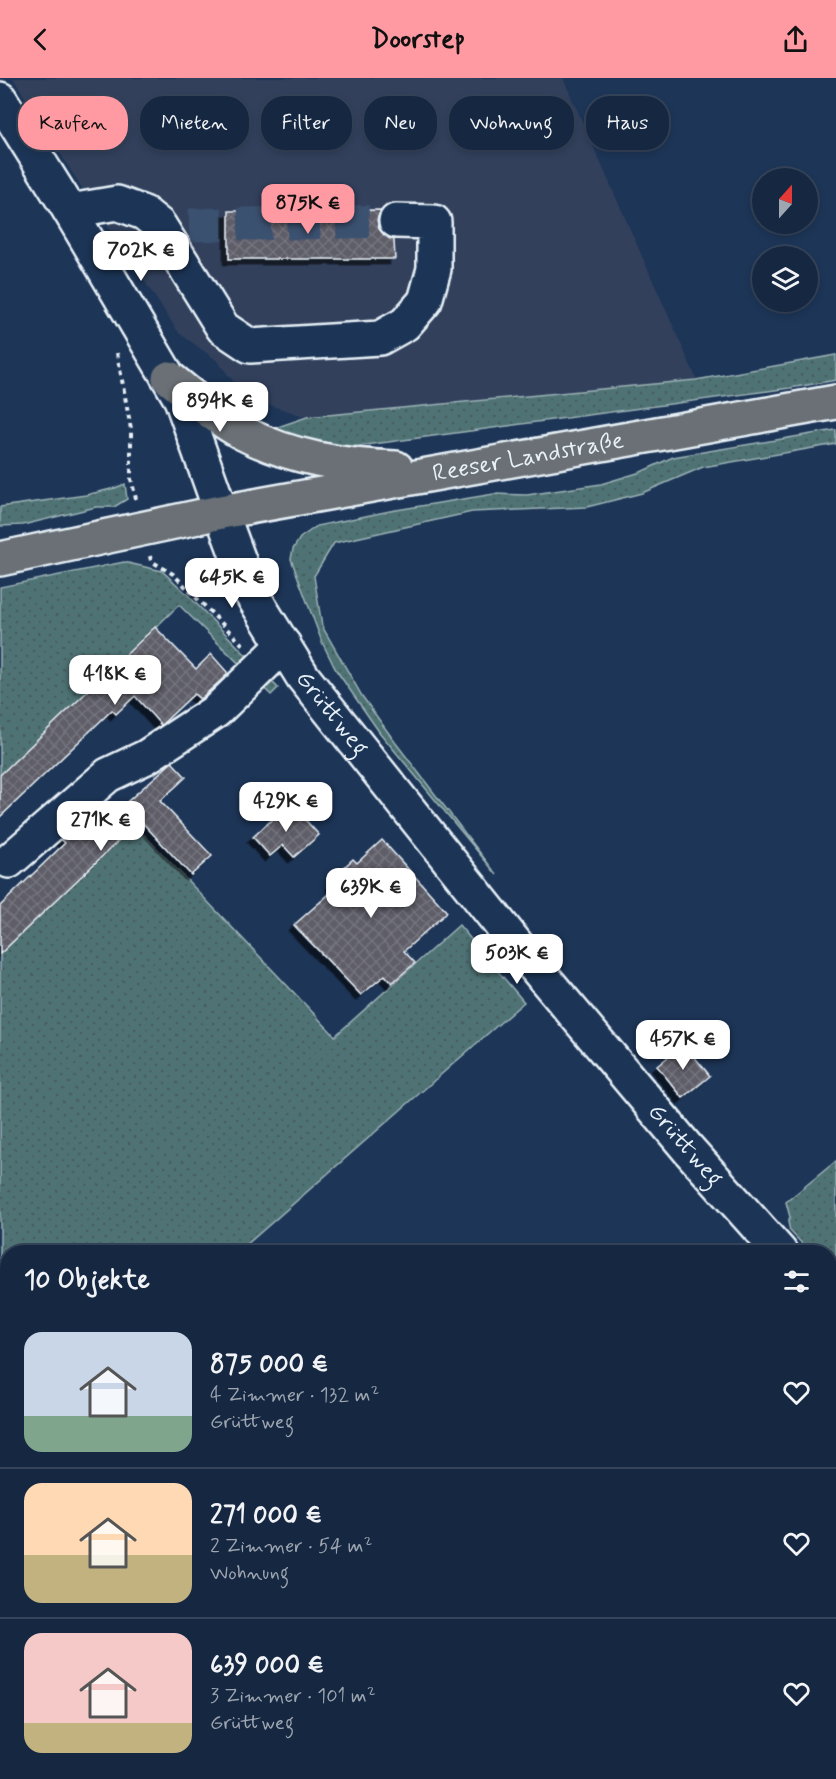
<!DOCTYPE html>
<html lang="de">
<head>
<meta charset="utf-8">
<style>
	body { margin:0; font-family:Mynerve,sans-serif; background:#23344c; color:#f1f3f6; height:100vh; display:flex; flex-direction:column; font-size:22px; white-space:nowrap }
	* { box-sizing:border-box; margin:0 }
	p { font-size:20px; color:#9ea6b1 }
	.icon { flex:none; width:33px; height:33px; fill:none; stroke:currentColor; stroke-width:2; stroke-linecap:round; stroke-linejoin:round }
	.map { position:relative; flex:1; overflow:hidden }
	.panel { position:absolute; left:0px; top:1167px; width:837px; height:534px; display:flex; flex-direction:column; background:#162841; border-radius:24px 24px 0 0; box-shadow:0 3px 9px #0003,0 0 0 2px #35445a }
	.panel>* { flex:none }
	.hud { position:absolute; left:18px; top:18px; width:801px; height:54px; display:flex; gap:12px }
	.needle { width:39px; rotate:21deg }
	.tools { position:absolute; left:752px; top:90px; display:grid; gap:12px }
	.tools a { display:grid; place-items:center; width:66px; height:66px; border-radius:50%; background:#162841; box-shadow:0 3px 9px #0003,0 0 0 2px #35445a; font-size:30px }
	.price { position:absolute; translate:-50% -51px; padding:0 14px; border-radius:12px; background:#fff; color:#222; font-size:20px; line-height:39px; filter:drop-shadow(0 2px 3px #0008) }
	.price::after { content:''; position:absolute; left:50%; top:36px; width:18px; height:14px; margin-left:-9px; background:inherit; clip-path:polygon(0 0,100% 0,50% 100%) }
	.price.active { background:#ff9aa2; color:#111 }
	ul { padding:0; list-style:none }
	li { display:flex; align-items:center; gap:18px; height:150px; padding:0 24px }
	li+li { border-top:2px solid #35445a }
	li span { display:grid; place-items:center; flex:none; width:168px; height:120px; border-radius:18px; color:#555 }
	li>.icon { margin-inline-start:auto }
	span .icon { width:72px; height:72px; fill:#fffc; stroke-width:1 }
	li b { font-size:26px }
	h2 { display:flex; justify-content:space-between; align-items:center; height:72px; padding:0 24px; font-size:26px }
	.tag { padding:0 21px; border-radius:24px; background:#162841; box-shadow:0 3px 9px #0003,0 0 0 2px #35445a; font-size:21px; line-height:54px }
	.tag.active { background:#ff9aa2; color:#111 }
	header { display:flex; justify-content:space-between; align-items:center; height:78px; padding:0 24px; background:#ff9aa2; color:#111; font-size:27px; font-weight:700 }
	.map>svg:first-child { display:block }
	.built { fill:#30415c }
	.grass { fill:url(#grass-dots); stroke:#9cb2b6; stroke-width:1.5 }
	.park { fill:#4f7374; stroke:#9cb2b6; stroke-width:1.5 }
	.water { fill:url(#water-ripples); stroke:#819fb1; stroke-width:1.5 }
	.building { fill:url(#building-cross-hatch); stroke:#e8f1f8; stroke-width:1.5; filter:url(#shadow) }
	.lines { fill:none; stroke-linecap:round; stroke-linejoin:round }
	.minor-tunnel { stroke:#3b516f; stroke-width:33; stroke-dasharray:33 16; stroke-linecap:butt }
	.minor-casing { stroke:#e8f1f8; stroke-width:38 }
	.major-casing { stroke:#e8f1f8; stroke-width:38 }
	.path { stroke:#e8f1f8; stroke-width:4; stroke-dasharray:4.5 4.5; stroke-linecap:butt }
	.minor { stroke:#1d3557; stroke-width:33 }
	.major { stroke:#6a7074; stroke-width:33 }
	.labels { text-anchor:middle; dominant-baseline:central; stroke-width:4.5; stroke-linejoin:round; paint-order:stroke }
	.street-label { font-size:24px; fill:#e8f1f8; stroke:#1d3557 }
</style>
</head>
<body>
<header><svg class="icon" aria-label="back" viewBox="0 0 24 24"><path d="M15 5l-7 7 7 7"/></svg>Doorstep<svg class="icon" aria-label="share" viewBox="0 0 24 24"><path d="M12 15V3M7 8l5-5 5 5M5 13v7h14v-7"/></svg></header>
<div class="map">
<svg width="836" height="1701" viewBox="0 0 836 1701">
	<defs>
		<pattern id="grass-dots" width="8" height="8" patternUnits="userSpaceOnUse" patternTransform="scale(1.5)"><rect width="8" height="8" fill="#4f7374"/><path d="M2 2h.1M6 6h.1" fill="none" stroke="#4a5b5d" stroke-width="1.8" stroke-linecap="round"/></pattern>
		<pattern id="water-ripples" width="26" height="14" patternUnits="userSpaceOnUse" patternTransform="scale(1.5)"><rect width="26" height="14" fill="#3d6882"/><path d="M2 4q2-2 4 0t4 0M15 11q2-2 4 0t4 0" fill="none" stroke="#597e94"/></pattern>
		<pattern id="building-cross-hatch" width="8" height="8" patternUnits="userSpaceOnUse" patternTransform="scale(1.5)"><rect width="8" height="8" fill="#5e5d68"/><path d="M0 0l8 8M0 8l8-8" fill="none" stroke="#75757e"/></pattern>
		<filter id="shadow"><feDropShadow dx="-5.5" dy="5.5" stdDeviation="0" flood-color="#0009"/></filter>
	</defs>
	<rect width="100%" height="100%" fill="#1d3557"/>
	<filter id="ink" filterUnits="userSpaceOnUse"><feTurbulence type="fractalNoise" baseFrequency=".0167" numOctaves="2"/><feDisplacementMap in="SourceGraphic" scale="12" xChannelSelector="R" yChannelSelector="G"/><feConvolveMatrix kernelMatrix="1 2 1 2 8 2 1 2 1" color-interpolation-filters="sRGB"/></filter>
	<g filter="url(#ink)">
		<path class="built" d="M 13,0 L 563,0 L 697,302 L 307,339 L 247,320 L 216,282 L 179,255 L 80,107 Z"/>
		<path class="grass" d="M 836,277 L 836,302 L 790,310 L 351,369 L 323,370 L 266,353 L 307,339 L 696,302 Z
			M 836,352 L 836,366 L 703,389 L 642,415 L 587,429 L 472,434 L 334,465 L 314,498 L 322,548 L 362,618 L 395,664 L 497,797 L 380,655 L 336,592 L 322,564 L 291,481 L 293,471 L 300,460 L 317,448 L 390,433 L 494,416 L 527,417 L 601,406 L 641,394 L 673,379 Z
			M 125,406 L 127,421 L 114,429 L 96,429 L 23,447 L 0,448 L 0,429 L 86,417 L 115,410 Z
			M 124,484 L 162,493 L 186,515 L 278,610 L 271,617 L 179,527 L 0,698 L 0,509 Z
			M 135,747 L 335,958 L 459,847 L 524,924 L 238,1174 L 71,1174 L 68,1171 L 64,1174 L 8,1174 L 7,1237 L 0,1245 L 0,874 Z
			M 836,1083 L 836,1204 L 830,1196 L 830,1174 L 810,1174 L 790,1153 L 788,1144 L 790,1139 L 786,1124 Z
			M 0,1380 L 7,1395 L 7,1454 L 0,1461 Z"/>
		<path class="park" d="M 830,1279 L 836,1285 L 836,1701 L 606,1701 L 599,1694 L 830,1694 Z"/>
		<path class="water" d="M 179,1694 L 232,1694 L 231,1701 L 180,1701 Z"/>
		<path class="building" d="M 381,132 L 377,142 L 379,151 L 386,159 L 394,162 L 395,181 L 229,181 L 229,133 Z
			M 155,549 L 196,591 L 211,576 L 227,594 L 227,597 L 200,621 L 194,616 L 161,647 L 135,618 L 116,636 L 112,632 L 0,739 L 0,697 Z
			M 172,684 L 186,699 L 160,723 L 212,778 L 191,797 L 140,742 L 0,876 L 0,828 L 65,765 L 62,762 L 99,729 L 119,731 Z
			M 290,725 L 319,757 L 294,779 L 283,767 L 270,778 L 253,759 Z
			M 382,762 L 447,834 L 404,873 L 415,885 L 392,905 L 385,897 L 361,917 L 294,847 L 336,810 L 332,807 L 336,797 L 353,781 L 357,785 Z
			M 684,966 L 710,998 L 683,1020 L 657,988 Z"/>
		<g class="lines">
			<path class="minor-tunnel" d="M 189,147 L 396,143"/>
			<defs>
				<g id="minor">
					<path id="s1" d="M 0,21 L 70,133 L 181,321 L 221,434 L 251,515 L 303,599 L 524,876 L 688,1071 L 780,1174"/>
					<path d="M 70,133 L 117,125 L 144,135 L 159,147 L 223,250 L 250,268 L 380,260 L 405,246 L 425,223 L 434,191 L 434,144 L 396,143"/>
					<path d="M 9,783 L 108,697 L 146,679 L 216,633 L 284,567"/>
					<path d="M 830,1229 L 836,1236"/>
					<path d="M 830,1312 L 836,1306"/>
				</g>
				<g id="major">
					<path d="M 169,300 C 192,318 216,341 243,355 C 291,380 343,388 396,390"/>
					<path id="s2" d="M 0,481 L 221,434 L 836,324"/>
				</g>
			</defs>
			<use href="#minor" class="minor-casing"/>
			<use href="#major" class="major-casing"/>
			<path class="path" d="M 117,275 L 131,351 L 131,401 L 136,421
				M 150,478 L 151,483 L 173,496 L 243,567"/>
			<use href="#minor" class="minor"/>
			<use href="#major" class="major"/>
		</g>
	</g>
	<g class="labels">
		<g class="street-label">
			<text stroke="none"><textPath href="#s2" startOffset="538">Reeser Landstraße</textPath></text>
			<text stroke="none"><textPath href="#s1" startOffset="702">Grüttweg</textPath></text>
			<text stroke="none"><textPath href="#s1" startOffset="1260">Grüttweg</textPath></text>
		</g>
	</g>
</svg>
<div class="tools">
<a><svg class="needle" viewBox="-14 -14 28 28"><path d="M0-13l5 13h-10z" fill="#e53935"/><path d="M0 13l5-13h-10z" fill="#9ea6b1"/></svg></a>
<a><svg class="icon" aria-label="layers" viewBox="0 0 24 24"><path d="M12 4l9 5-9 5-9-5zM3 14l9 5 9-5"/></svg></a>
</div>
<b class="price active" style="left:308px;top:157px">875K €</b>
<b class="price" style="left:141px;top:204px">702K €</b>
<b class="price" style="left:220px;top:355px">894K €</b>
<b class="price" style="left:232px;top:531px">645K €</b>
<b class="price" style="left:115px;top:628px">418K €</b>
<b class="price" style="left:286px;top:755px">429K €</b>
<b class="price" style="left:101px;top:774px">271K €</b>
<b class="price" style="left:371px;top:841px">639K €</b>
<b class="price" style="left:517px;top:907px">503K €</b>
<b class="price" style="left:683px;top:993px">457K €</b>
<div class="hud">
<a class="tag active">Kaufen</a>
<a class="tag">Mieten</a>
<a class="tag">Filter</a>
<a class="tag">Neu</a>
<a class="tag">Wohnung</a>
<a class="tag">Haus</a>
</div>
<section class="panel">
<h2>10 Objekte<svg class="icon" aria-label="filters" viewBox="0 0 24 24"><path d="M4 7h16M4 17h16"/><circle cx="9" cy="7" r="2"/><circle cx="15" cy="17" r="2"/></svg></h2>
<ul>
<li><span style="background:linear-gradient(#c9d6e8 70%,#7fa58c 0)"><svg class="icon" aria-label="home" viewBox="0 0 24 24"><path d="M3 11l9-7 9 7M6 9v11h12V9"/></svg></span><div><b>875 000 €</b><p>4 Zimmer · 132 m²</p><p>Grüttweg</p></div><svg class="icon" aria-label="heart" viewBox="0 0 24 24"><path d="M12 20l-8-8c-3-5 5-10 8-4 3-6 11-1 8 4z"/></svg></li>
<li><span style="background:linear-gradient(#ffd9b3 60%,#c2b280 0)"><svg class="icon" aria-label="home" viewBox="0 0 24 24"><path d="M3 11l9-7 9 7M6 9v11h12V9"/></svg></span><div><b>271 000 €</b><p>2 Zimmer · 54 m²</p><p>Wohnung</p></div><svg class="icon" aria-label="heart" viewBox="0 0 24 24"><path d="M12 20l-8-8c-3-5 5-10 8-4 3-6 11-1 8 4z"/></svg></li>
<li><span style="background:linear-gradient(#f6c9c9 75%,#c2b280 0)"><svg class="icon" aria-label="home" viewBox="0 0 24 24"><path d="M3 11l9-7 9 7M6 9v11h12V9"/></svg></span><div><b>639 000 €</b><p>3 Zimmer · 101 m²</p><p>Grüttweg</p></div><svg class="icon" aria-label="heart" viewBox="0 0 24 24"><path d="M12 20l-8-8c-3-5 5-10 8-4 3-6 11-1 8 4z"/></svg></li>
</ul>
</section>
</div>
</body>
</html>
